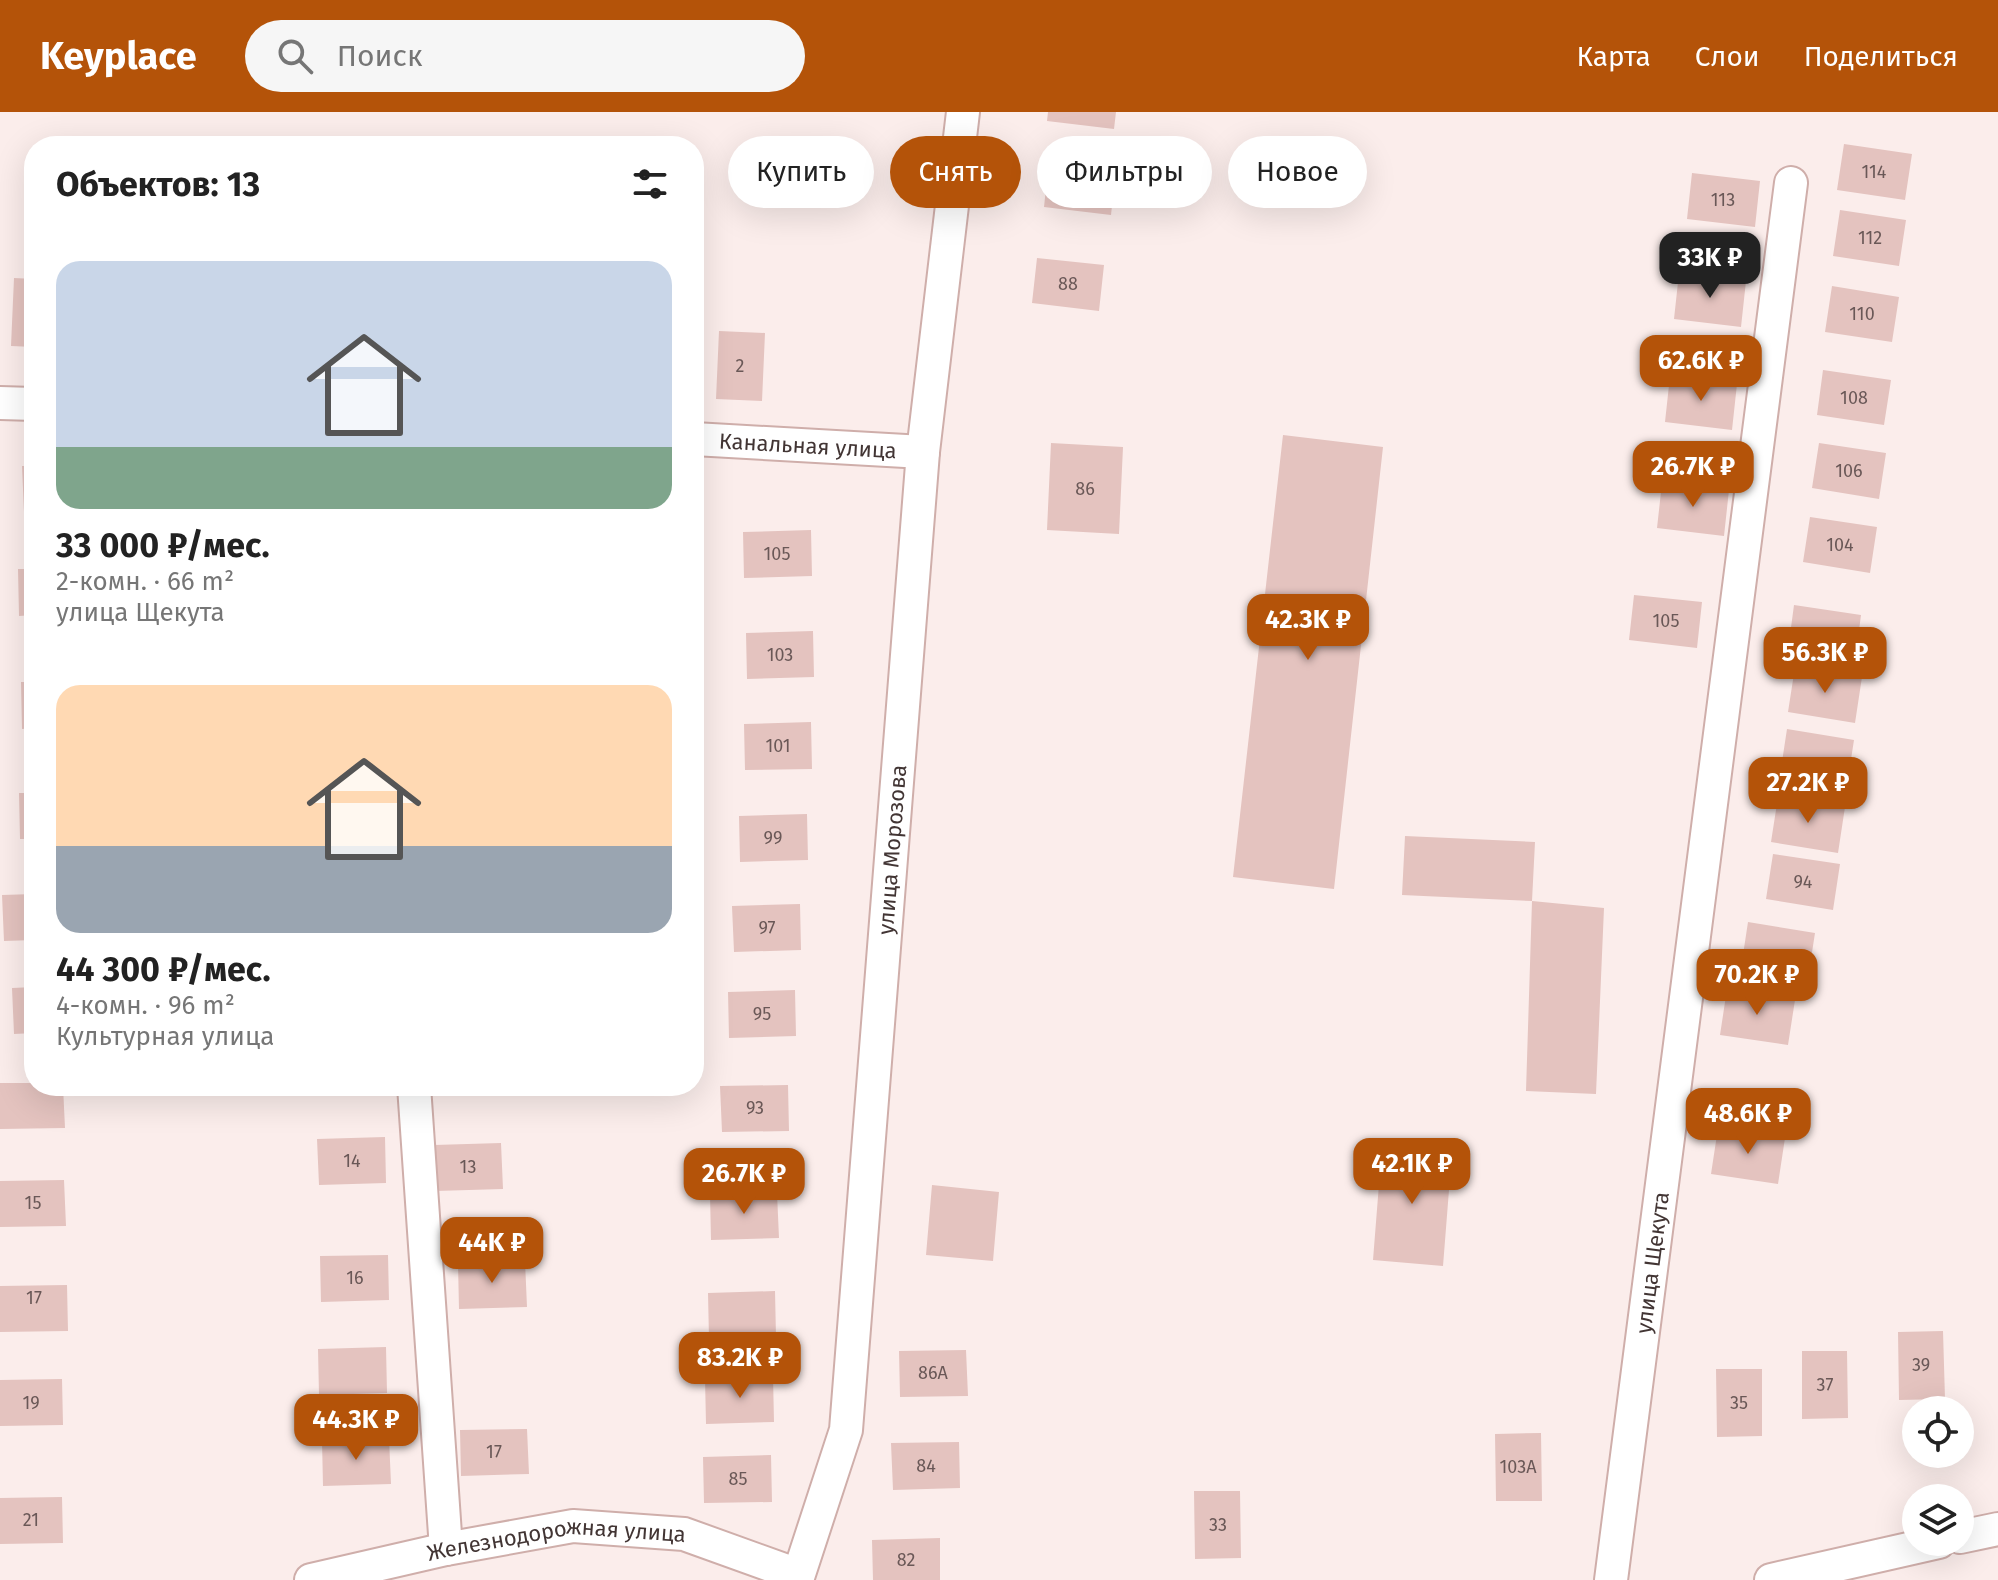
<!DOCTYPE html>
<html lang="ru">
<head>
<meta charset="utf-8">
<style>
	body { margin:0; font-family:"Fira Sans",sans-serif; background:#f6f6f6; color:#222; height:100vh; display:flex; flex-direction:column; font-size:30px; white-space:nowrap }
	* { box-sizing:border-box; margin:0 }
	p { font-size:26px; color:#767676 }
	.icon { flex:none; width:44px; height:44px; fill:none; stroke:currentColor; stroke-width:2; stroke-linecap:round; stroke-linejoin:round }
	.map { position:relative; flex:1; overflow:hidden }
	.panel { position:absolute; left:24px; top:24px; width:680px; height:960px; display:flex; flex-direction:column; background:#fff; border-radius:32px; box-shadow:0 8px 32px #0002 }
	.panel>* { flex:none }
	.top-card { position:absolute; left:728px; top:24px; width:760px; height:72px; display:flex; gap:16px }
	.controls { position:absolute; left:1902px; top:1284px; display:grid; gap:16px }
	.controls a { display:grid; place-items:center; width:72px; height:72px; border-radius:50%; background:#fff; box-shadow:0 8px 32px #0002; font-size:40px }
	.price { position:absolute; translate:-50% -68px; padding:0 18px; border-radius:16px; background:#b45309; color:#fff; font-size:26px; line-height:52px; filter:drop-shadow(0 2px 4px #0008) }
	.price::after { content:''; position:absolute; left:50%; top:48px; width:24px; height:18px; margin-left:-12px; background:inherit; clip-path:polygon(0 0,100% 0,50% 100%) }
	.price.current { background:#222; color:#fff }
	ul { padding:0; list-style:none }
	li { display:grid; align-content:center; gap:16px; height:424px; padding:0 32px }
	li span { display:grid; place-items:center; height:248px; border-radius:24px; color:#555 }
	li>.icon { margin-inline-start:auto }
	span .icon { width:144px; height:144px; fill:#fffc; stroke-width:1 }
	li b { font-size:34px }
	h2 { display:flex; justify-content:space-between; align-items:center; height:96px; padding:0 32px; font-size:34px }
	.tag { padding:0 28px; border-radius:36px; background:#fff; box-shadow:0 8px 32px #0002; font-size:28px; line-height:72px }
	.tag.current { background:#b45309; color:#fff }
	header { display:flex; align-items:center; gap:48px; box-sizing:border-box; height:112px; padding:0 40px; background:#b45309; color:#fff }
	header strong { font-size:38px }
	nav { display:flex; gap:44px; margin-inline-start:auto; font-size:28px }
	.search { width:560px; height:72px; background:#f6f6f6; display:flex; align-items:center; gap:20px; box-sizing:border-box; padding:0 28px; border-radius:44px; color:#767676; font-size:30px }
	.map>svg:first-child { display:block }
	.building { fill:#e4c3bf }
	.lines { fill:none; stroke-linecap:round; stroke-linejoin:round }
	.minor-casing { stroke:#cfaeaa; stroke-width:36 }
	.minor { stroke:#fff; stroke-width:32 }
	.labels { text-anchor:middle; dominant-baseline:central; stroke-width:6; stroke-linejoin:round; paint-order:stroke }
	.number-label { font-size:18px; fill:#6a5857 }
	.street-label { font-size:22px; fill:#423534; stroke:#fbedeb }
</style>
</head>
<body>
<header>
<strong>Keyplace</strong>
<div class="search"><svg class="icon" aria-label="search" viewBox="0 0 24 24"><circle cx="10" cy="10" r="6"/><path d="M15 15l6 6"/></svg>Поиск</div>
<nav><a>Карта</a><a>Слои</a><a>Поделиться</a></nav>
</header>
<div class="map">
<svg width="1998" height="1468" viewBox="0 0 1998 1468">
	<rect width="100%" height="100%" fill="#fbedeb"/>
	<path class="building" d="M 1048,0 L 1116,0 L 1114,17 L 1047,9 Z
		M 1844,32 L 1912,42 L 1905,88 L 1837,78 Z
		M 1049,49 L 1116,57 L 1111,103 L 1044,95 Z
		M 1692,61 L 1760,69 L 1755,115 L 1687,107 Z
		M 1840,98 L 1906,108 L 1899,154 L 1833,144 Z
		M 1037,146 L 1104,153 L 1099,199 L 1032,191 Z
		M 1679,161 L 1746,169 L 1741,215 L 1674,207 Z
		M 14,166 L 34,167 L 34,235 L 11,234 Z
		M 1832,174 L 1899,185 L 1892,230 L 1825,220 Z
		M 719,219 L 765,221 L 762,289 L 716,287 Z
		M 1823,258 L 1891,268 L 1884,313 L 1817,303 Z
		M 1670,264 L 1737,272 L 1732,318 L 1665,310 Z
		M 1283,323 L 1383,335 L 1334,777 L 1233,765 Z
		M 1051,331 L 1123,335 L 1119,422 L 1047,418 Z
		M 1819,331 L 1886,341 L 1879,387 L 1812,376 Z
		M 22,354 L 34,354 L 34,399 L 24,400 Z
		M 1662,371 L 1729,378 L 1724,424 L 1657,416 Z
		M 1810,405 L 1877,415 L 1870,461 L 1803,450 Z
		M 811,418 L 812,464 L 744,466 L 743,420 Z
		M 18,457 L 34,457 L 34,503 L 19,504 Z
		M 1634,483 L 1702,490 L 1697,536 L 1629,528 Z
		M 1794,493 L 1861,503 L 1855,549 L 1788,538 Z
		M 813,519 L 814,565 L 747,567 L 746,521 Z
		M 1795,555 L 1862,565 L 1855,611 L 1788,600 Z
		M 21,570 L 34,570 L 34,616 L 22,617 Z
		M 811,610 L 812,657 L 745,658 L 744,612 Z
		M 1787,617 L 1854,628 L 1847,673 L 1780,663 Z
		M 19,681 L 34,681 L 34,727 L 20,727 Z
		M 1778,685 L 1845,695 L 1838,741 L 1771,730 Z
		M 807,702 L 808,748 L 740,750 L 739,704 Z
		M 1405,724 L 1535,730 L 1532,789 L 1604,796 L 1596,982 L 1526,979 L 1532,789 L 1402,783 Z
		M 1773,742 L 1840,752 L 1833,798 L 1766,787 Z
		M 34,782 L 34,828 L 4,829 L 2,783 Z
		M 800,792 L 801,838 L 734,840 L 732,794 Z
		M 1748,810 L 1815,821 L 1808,866 L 1741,856 Z
		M 34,875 L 34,921 L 14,922 L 12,876 Z
		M 1727,877 L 1795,888 L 1788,933 L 1720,923 Z
		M 795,878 L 796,924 L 729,926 L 728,880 Z
		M 0,971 L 34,971 L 34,974 L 63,974 L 65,1016 L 0,1017 Z
		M 788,973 L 789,1019 L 722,1020 L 720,974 Z
		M 1718,1016 L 1785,1026 L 1778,1072 L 1711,1062 Z
		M 385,1025 L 386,1071 L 319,1073 L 317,1027 Z
		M 501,1031 L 503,1077 L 435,1079 L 434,1033 Z
		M 1382,1034 L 1452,1040 L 1443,1154 L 1373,1148 Z
		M 64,1068 L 66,1114 L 0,1115 L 0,1069 Z
		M 932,1073 L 999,1080 L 993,1149 L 926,1143 Z
		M 777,1081 L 779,1126 L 711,1128 L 710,1082 Z
		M 388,1143 L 389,1188 L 321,1190 L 320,1144 Z
		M 525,1149 L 527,1195 L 459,1197 L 458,1151 Z
		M 67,1173 L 68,1219 L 0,1220 L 0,1174 Z
		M 775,1179 L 776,1225 L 709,1227 L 708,1181 Z
		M 1943,1219 L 1945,1287 L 1899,1288 L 1898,1220 Z
		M 386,1235 L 387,1281 L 319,1283 L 318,1237 Z
		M 966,1238 L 968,1284 L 900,1285 L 899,1239 Z
		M 1802,1239 L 1847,1239 L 1848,1306 L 1802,1307 Z
		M 1716,1257 L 1762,1257 L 1762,1324 L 1717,1325 Z
		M 773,1264 L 774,1310 L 706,1312 L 705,1266 Z
		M 62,1267 L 63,1313 L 0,1314 L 0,1268 Z
		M 527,1317 L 529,1362 L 461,1364 L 460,1318 Z
		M 1541,1321 L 1542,1389 L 1496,1389 L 1495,1322 Z
		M 389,1326 L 391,1372 L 323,1374 L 322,1328 Z
		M 959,1330 L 960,1376 L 893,1378 L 891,1331 Z
		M 771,1343 L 772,1390 L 704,1391 L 703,1345 Z
		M 1194,1379 L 1240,1379 L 1241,1446 L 1195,1447 Z
		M 62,1385 L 63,1431 L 0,1432 L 0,1386 Z
		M 940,1426 L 940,1468 L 873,1468 L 872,1428 Z"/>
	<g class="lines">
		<defs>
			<g id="minor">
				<path d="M 0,291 L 34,292"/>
				<path id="s1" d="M 694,327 L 923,340"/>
				<path d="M 414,974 L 446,1437"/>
				<path d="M 1960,1425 L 1998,1417"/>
				<path id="s2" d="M 311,1468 L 446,1437 L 573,1414 L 684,1422 L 798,1463"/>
				<path id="s3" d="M 797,1468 L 846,1318 L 923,340 L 963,0"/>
				<path id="s4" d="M 1611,1468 L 1791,71"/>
				<path d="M 1771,1468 L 1939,1430"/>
			</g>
		</defs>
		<use href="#minor" class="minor-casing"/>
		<use href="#minor" class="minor"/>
	</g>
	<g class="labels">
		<g class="number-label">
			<text x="1874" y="60">114</text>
			<text x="1723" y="88">113</text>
			<text x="1870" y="126">112</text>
			<text x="1068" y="172">88</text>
			<text x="1862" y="202">110</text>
			<text x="740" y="254">2</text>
			<text x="1854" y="286">108</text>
			<text x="1849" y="359">106</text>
			<text x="1085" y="377">86</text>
			<text x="1840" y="433">104</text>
			<text x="777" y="442">105</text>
			<text x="1666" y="509">105</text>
			<text x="780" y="543">103</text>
			<text x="778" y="634">101</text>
			<text x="773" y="726">99</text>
			<text x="1803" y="770">94</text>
			<text x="767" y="816">97</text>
			<text x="762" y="902">95</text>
			<text x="755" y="996">93</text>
			<text x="352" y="1049">14</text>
			<text x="468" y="1055">13</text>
			<text x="33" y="1091">15</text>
			<text x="355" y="1166">16</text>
			<text x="34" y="1186">17</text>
			<text x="1921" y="1253">39</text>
			<text x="933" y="1261">86А</text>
			<text x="1825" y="1273">37</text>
			<text x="31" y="1291">19</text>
			<text x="1739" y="1291">35</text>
			<text x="494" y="1340">17</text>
			<text x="926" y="1354">84</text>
			<text x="1518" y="1355">103А</text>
			<text x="738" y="1367">85</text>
			<text x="31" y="1408">21</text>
			<text x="1218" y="1413">33</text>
			<text x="906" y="1448">82</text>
		</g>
		<g class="street-label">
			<text stroke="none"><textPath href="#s1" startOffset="114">Канальная улица</textPath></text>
			<text stroke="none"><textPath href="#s3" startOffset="740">улица Морозова</textPath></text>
			<text stroke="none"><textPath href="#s4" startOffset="320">улица Щекута</textPath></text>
			<text stroke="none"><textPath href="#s2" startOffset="250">Железнодорожная улица</textPath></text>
		</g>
	</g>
</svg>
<div class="controls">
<a><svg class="icon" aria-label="locate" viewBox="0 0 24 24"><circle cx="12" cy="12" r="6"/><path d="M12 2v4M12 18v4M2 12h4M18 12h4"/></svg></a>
<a><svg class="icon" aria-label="layers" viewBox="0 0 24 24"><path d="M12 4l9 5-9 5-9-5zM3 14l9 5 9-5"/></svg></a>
</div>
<b class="price current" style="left:1710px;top:188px">33K ₽</b>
<b class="price" style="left:1701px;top:291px">62.6K ₽</b>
<b class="price" style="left:1693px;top:397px">26.7K ₽</b>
<b class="price" style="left:1308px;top:550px">42.3K ₽</b>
<b class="price" style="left:1825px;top:583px">56.3K ₽</b>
<b class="price" style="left:1808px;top:713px">27.2K ₽</b>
<b class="price" style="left:1757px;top:905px">70.2K ₽</b>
<b class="price" style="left:1748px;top:1044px">48.6K ₽</b>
<b class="price" style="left:1412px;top:1094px">42.1K ₽</b>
<b class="price" style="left:744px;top:1104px">26.7K ₽</b>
<b class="price" style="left:492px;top:1173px">44K ₽</b>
<b class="price" style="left:740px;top:1288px">83.2K ₽</b>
<b class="price" style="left:356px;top:1350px">44.3K ₽</b>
<div class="top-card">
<a class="tag">Купить</a>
<a class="tag current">Снять</a>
<a class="tag">Фильтры</a>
<a class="tag">Новое</a>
</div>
<section class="panel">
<h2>Объектов: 13<svg class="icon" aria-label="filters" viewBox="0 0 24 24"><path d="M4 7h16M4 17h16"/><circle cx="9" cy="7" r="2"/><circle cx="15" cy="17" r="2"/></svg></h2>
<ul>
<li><span style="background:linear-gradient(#c9d6e8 75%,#7fa58c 0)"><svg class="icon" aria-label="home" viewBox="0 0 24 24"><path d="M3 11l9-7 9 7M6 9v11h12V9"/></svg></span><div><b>33 000 ₽/мес.</b><p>2-комн. · 66 m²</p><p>улица Щекута</p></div></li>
<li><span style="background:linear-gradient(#ffd9b3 65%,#9aa5b1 0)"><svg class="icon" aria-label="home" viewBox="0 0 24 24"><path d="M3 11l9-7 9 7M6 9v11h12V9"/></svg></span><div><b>44 300 ₽/мес.</b><p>4-комн. · 96 m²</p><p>Культурная улица</p></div></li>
</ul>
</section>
</div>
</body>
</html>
